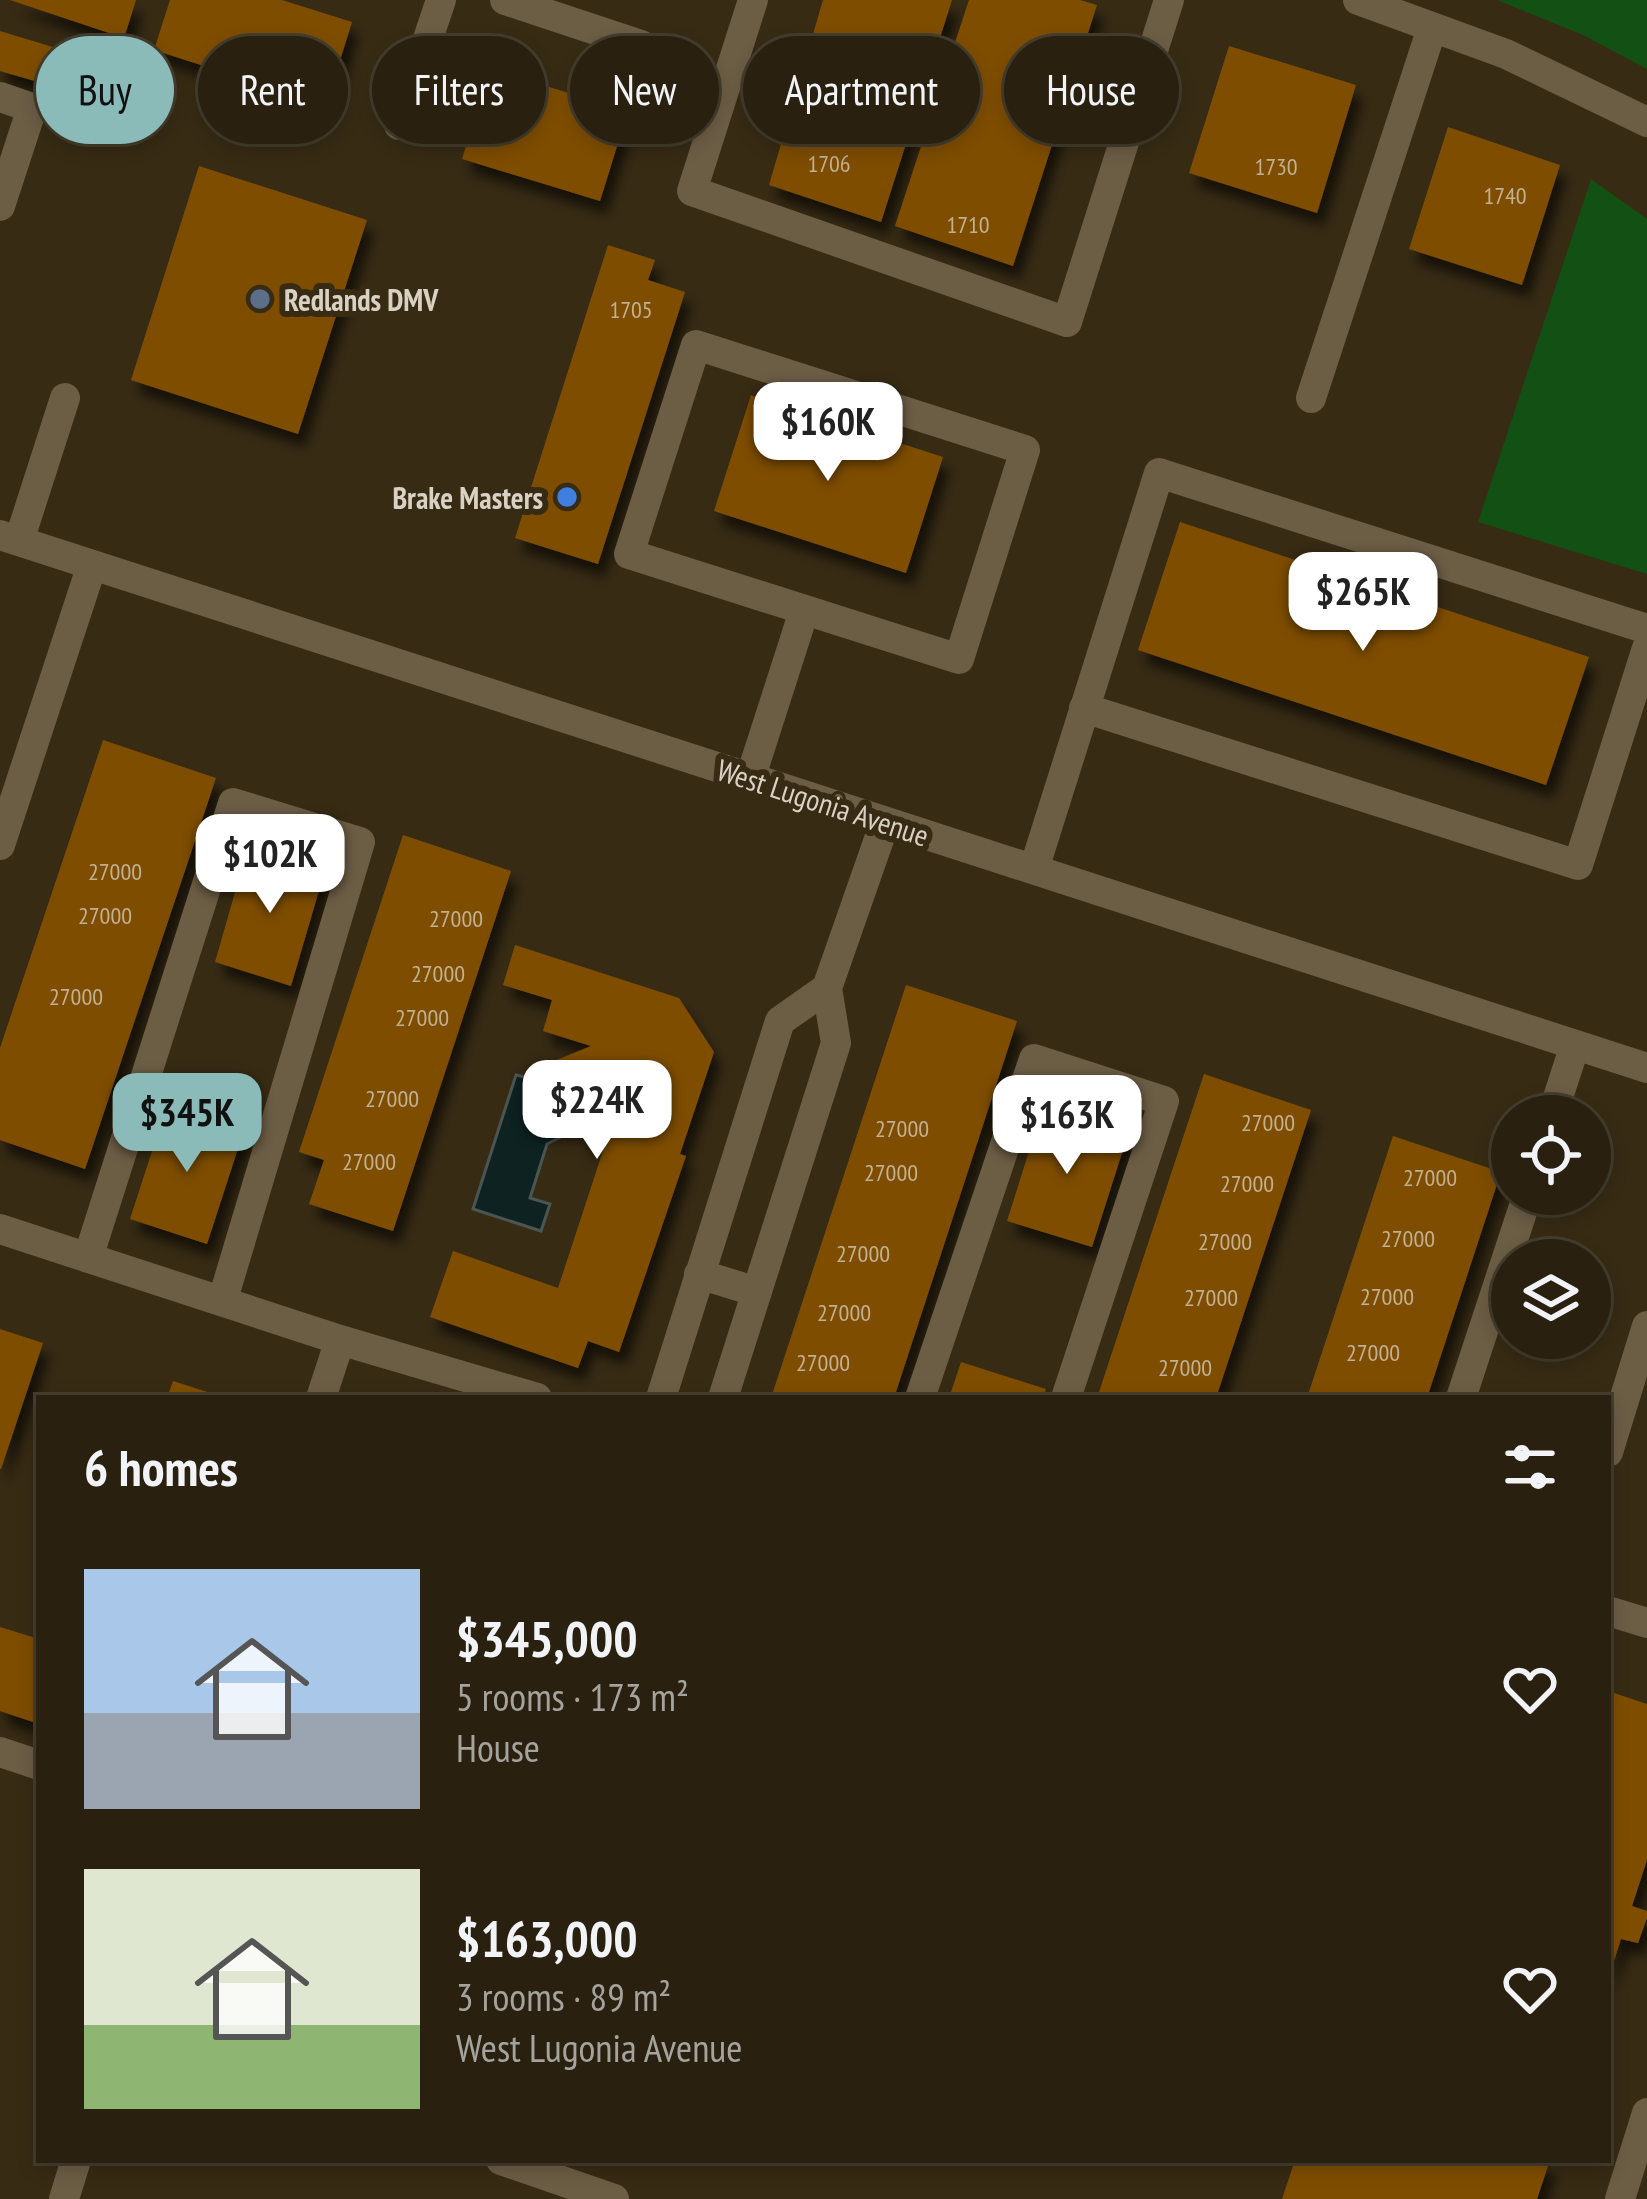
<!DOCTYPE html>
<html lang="en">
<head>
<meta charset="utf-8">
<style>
	body { margin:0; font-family:"PT Sans Narrow",sans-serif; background:#352d1d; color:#f1f3f6; height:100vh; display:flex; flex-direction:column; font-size:45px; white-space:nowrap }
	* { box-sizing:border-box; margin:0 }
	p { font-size:39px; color:#a5a39e }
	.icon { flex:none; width:66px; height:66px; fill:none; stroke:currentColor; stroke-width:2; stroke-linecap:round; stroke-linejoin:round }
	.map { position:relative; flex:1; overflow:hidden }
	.side { position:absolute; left:36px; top:1395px; width:1575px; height:768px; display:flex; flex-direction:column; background:#29200f; border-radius:0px; box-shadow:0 6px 18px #0003,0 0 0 3px #453e2f }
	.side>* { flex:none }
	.top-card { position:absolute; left:36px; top:36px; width:1575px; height:108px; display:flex; gap:24px }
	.controls { position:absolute; left:1491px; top:1095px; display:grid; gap:24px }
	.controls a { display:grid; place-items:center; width:120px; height:120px; border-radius:50%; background:#29200f; box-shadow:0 6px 18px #0003,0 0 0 3px #453e2f; font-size:60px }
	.price { position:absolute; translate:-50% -102px; padding:0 27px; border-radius:24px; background:#fff; color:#222; font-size:39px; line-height:78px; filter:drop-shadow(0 3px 6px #0008) }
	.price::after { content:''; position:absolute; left:50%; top:72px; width:36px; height:27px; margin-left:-18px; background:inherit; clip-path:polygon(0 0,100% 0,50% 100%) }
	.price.on { background:#8bbbb9; color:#111 }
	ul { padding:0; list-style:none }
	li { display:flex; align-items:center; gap:36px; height:300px; padding:0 48px }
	li span { display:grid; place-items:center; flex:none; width:336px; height:240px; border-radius:0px; color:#555 }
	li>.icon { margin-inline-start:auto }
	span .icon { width:144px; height:144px; fill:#fffc; stroke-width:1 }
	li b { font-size:51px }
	h2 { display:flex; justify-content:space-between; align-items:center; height:144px; padding:0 48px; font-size:51px }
	.pill { padding:0 42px; border-radius:54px; background:#29200f; box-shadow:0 6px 18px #0003,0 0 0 3px #453e2f; font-size:42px; line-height:108px }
	.pill.on { background:#8bbbb9; color:#111 }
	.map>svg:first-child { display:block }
	.green { fill:#125013 }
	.water { fill:#0e2222; stroke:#4b5653; stroke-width:3 }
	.building { fill:#7e4e00; filter:url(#shadow) }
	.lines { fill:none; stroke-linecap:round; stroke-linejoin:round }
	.minor { stroke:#6c5d45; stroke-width:30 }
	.service-dot { fill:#5c6f8a; stroke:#372b14; stroke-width:4.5 }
	.shop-dot { fill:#3f7fe0; stroke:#372b14; stroke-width:4.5 }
	.labels { text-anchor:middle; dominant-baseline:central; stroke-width:12; stroke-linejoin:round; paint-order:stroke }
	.number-label { font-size:24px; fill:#c2b093 }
	.poi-label { font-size:30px; font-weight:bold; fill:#d9d1c4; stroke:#372b14; text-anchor:start }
	.street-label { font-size:30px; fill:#d9d1c4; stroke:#372b14 }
</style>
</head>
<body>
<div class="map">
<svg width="1647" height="2199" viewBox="0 0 1647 2199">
	<defs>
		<filter id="shadow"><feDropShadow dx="7" dy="13" stdDeviation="6" flood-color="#0009"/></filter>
	</defs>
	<rect width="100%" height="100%" fill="#372b14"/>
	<path class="green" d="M 1497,0 L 1647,0 L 1647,69 L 1583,35 Z
		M 1591,179 L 1647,219 L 1647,574 L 1478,522 Z"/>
	<path class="water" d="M 516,1075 L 537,1080 L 544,1092 L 554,1087 L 571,1119 L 561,1124 L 567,1134 L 547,1144 L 530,1198 L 550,1204 L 541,1231 L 473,1209 Z"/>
	<path class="building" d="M 10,0 L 136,0 L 124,38 Z
		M 170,0 L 282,0 L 352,22 L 326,105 L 154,50 Z
		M 823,0 L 952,0 L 881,222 L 769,185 Z
		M 969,0 L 1080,0 L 1097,5 L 1013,266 L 895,226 Z
		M 0,31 L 56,48 L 45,84 L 0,71 Z
		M 1229,46 L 1356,85 L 1317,213 L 1189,173 Z
		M 490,69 L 628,111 L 600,201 L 462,159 Z
		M 1448,127 L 1560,165 L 1522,285 L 1409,249 Z
		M 199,166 L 367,220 L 298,434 L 131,380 Z
		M 608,245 L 655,260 L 648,280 L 685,292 L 598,564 L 515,538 Z
		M 751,395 L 943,457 L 906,573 L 714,511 Z
		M 1180,522 L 1589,657 L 1546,785 L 1138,650 Z
		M 103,740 L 216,778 L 85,1169 L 0,1140 L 0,1048 Z
		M 403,835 L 511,871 L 393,1231 L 309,1204 L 324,1160 L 299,1152 Z
		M 248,847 L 325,870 L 291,986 L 215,962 Z
		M 515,945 L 679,998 L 714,1052 L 680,1154 L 686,1156 L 619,1352 L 588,1341 L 578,1368 L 430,1317 L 453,1251 L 558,1288 L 619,1102 L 586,1119 L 554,1061 L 591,1046 L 543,1031 L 552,1000 L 503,985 Z
		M 906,985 L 1017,1021 L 894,1398 L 771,1398 Z
		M 1204,1074 L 1311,1110 L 1216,1398 L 1097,1398 Z
		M 167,1105 L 244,1130 L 207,1244 L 130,1219 Z
		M 1043,1107 L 1128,1134 L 1092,1247 L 1007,1221 Z
		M 1393,1136 L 1501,1172 L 1427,1398 L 1307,1398 Z
		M 0,1329 L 43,1343 L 1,1469 L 0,1469 Z
		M 961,1362 L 1046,1389 L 1043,1398 L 949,1398 Z
		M 173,1381 L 223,1397 L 223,1398 L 167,1398 Z
		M 0,1627 L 39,1639 L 36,1663 L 39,1664 L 39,1724 L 0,1711 Z
		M 1608,1691 L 1647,1704 L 1647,1860 L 1632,1906 L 1647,1911 L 1647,1918 L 1638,1943 L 1621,1939 L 1609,1976 Z
		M 1295,2160 L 1550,2160 L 1537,2199 L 1282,2199 Z"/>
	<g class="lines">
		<path class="minor" d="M 505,0 L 641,45
			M 753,0 L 692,191 L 1067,322 L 1169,0
			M 1358,0 L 1506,54 L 1647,122
			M 0,97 L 32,108 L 0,206
			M 399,125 L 441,0
			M 696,345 L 1025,450 L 959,659 L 629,554 Z
			M 1311,398 L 1432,28
			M 0,535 L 1647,1068
			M 19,541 L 65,398
			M 1084,708 L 1578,865 L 1647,648
			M 750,779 L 804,611
			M 0,845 L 92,565
			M 1034,869 L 1159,473 L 1647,629
			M 1552,1116 L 1575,1045
			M 0,1229 L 340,1340 L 537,1398
			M 88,1258 L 233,803 L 360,842 L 223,1299
			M 699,1274 L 757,1292
			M 321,1398 L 340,1340
			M 661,1398 L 780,1021 L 827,988
			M 723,1398 L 836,1043 L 827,988 L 885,822
			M 920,1398 L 1034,1059 L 1164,1101 L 1066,1398
			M 1461,1398 L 1528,1194
			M 1608,1452 L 1647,1326
			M 1608,1611 L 1647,1623
			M 0,1752 L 39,1765
			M 501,2160 L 614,2199
			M 64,2199 L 76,2160
			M 1620,2199 L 1647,2113"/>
	</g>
	<circle class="service-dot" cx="260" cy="299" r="12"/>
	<circle class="shop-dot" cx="567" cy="497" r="12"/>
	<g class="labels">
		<g class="number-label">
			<text x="829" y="163">1706</text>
			<text x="1276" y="166">1730</text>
			<text x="1505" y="195">1740</text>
			<text x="968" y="224">1710</text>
			<text x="631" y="309">1705</text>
			<text x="115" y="871">27000</text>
			<text x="105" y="915">27000</text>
			<text x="456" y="918">27000</text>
			<text x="438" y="973">27000</text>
			<text x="76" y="996">27000</text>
			<text x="422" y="1017">27000</text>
			<text x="392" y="1098">27000</text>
			<text x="1268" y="1122">27000</text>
			<text x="902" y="1128">27000</text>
			<text x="369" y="1161">27000</text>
			<text x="891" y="1172">27000</text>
			<text x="1430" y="1177">27000</text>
			<text x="1247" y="1183">27000</text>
			<text x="1408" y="1238">27000</text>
			<text x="1225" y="1241">27000</text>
			<text x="863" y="1253">27000</text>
			<text x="1387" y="1296">27000</text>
			<text x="1211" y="1297">27000</text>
			<text x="844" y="1312">27000</text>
			<text x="1373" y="1352">27000</text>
			<text x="823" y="1362">27000</text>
			<text x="1185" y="1367">27000</text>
		</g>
		<g class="poi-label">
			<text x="284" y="299">Redlands DMV</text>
			<text x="543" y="497" text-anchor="end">Brake Masters</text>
		</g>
		<g class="street-label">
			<text transform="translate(823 802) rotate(18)">West Lugonia Avenue</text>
		</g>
	</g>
</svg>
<div class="controls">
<a><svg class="icon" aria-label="locate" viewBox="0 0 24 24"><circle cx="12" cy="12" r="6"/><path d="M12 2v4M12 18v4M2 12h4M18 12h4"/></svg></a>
<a><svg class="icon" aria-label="layers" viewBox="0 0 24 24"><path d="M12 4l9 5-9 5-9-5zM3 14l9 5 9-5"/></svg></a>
</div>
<b class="price" style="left:828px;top:484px">$160K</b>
<b class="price" style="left:1363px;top:654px">$265K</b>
<b class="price" style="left:270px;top:916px">$102K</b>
<b class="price" style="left:597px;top:1162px">$224K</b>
<b class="price on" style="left:187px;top:1175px">$345K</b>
<b class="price" style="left:1067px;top:1177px">$163K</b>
<div class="top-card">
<a class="pill on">Buy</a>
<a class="pill">Rent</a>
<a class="pill">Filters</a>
<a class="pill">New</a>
<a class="pill">Apartment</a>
<a class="pill">House</a>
</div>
<section class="side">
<h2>6 homes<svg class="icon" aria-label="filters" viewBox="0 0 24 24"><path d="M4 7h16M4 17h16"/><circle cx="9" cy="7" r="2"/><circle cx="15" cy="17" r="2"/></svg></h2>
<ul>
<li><span style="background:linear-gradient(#a9c7e8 60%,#9aa5b1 0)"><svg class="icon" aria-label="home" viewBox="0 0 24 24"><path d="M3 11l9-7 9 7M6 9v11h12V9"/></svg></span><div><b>$345,000</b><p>5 rooms · 173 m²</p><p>House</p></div><svg class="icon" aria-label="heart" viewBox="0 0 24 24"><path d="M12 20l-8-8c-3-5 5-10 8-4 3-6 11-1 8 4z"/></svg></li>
<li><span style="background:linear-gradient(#dfe7d0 65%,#8fb573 0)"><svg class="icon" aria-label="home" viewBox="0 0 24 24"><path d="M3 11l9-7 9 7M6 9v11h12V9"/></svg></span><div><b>$163,000</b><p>3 rooms · 89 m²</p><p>West Lugonia Avenue</p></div><svg class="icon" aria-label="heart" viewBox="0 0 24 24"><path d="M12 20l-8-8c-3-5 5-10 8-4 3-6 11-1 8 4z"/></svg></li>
</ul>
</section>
</div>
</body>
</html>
